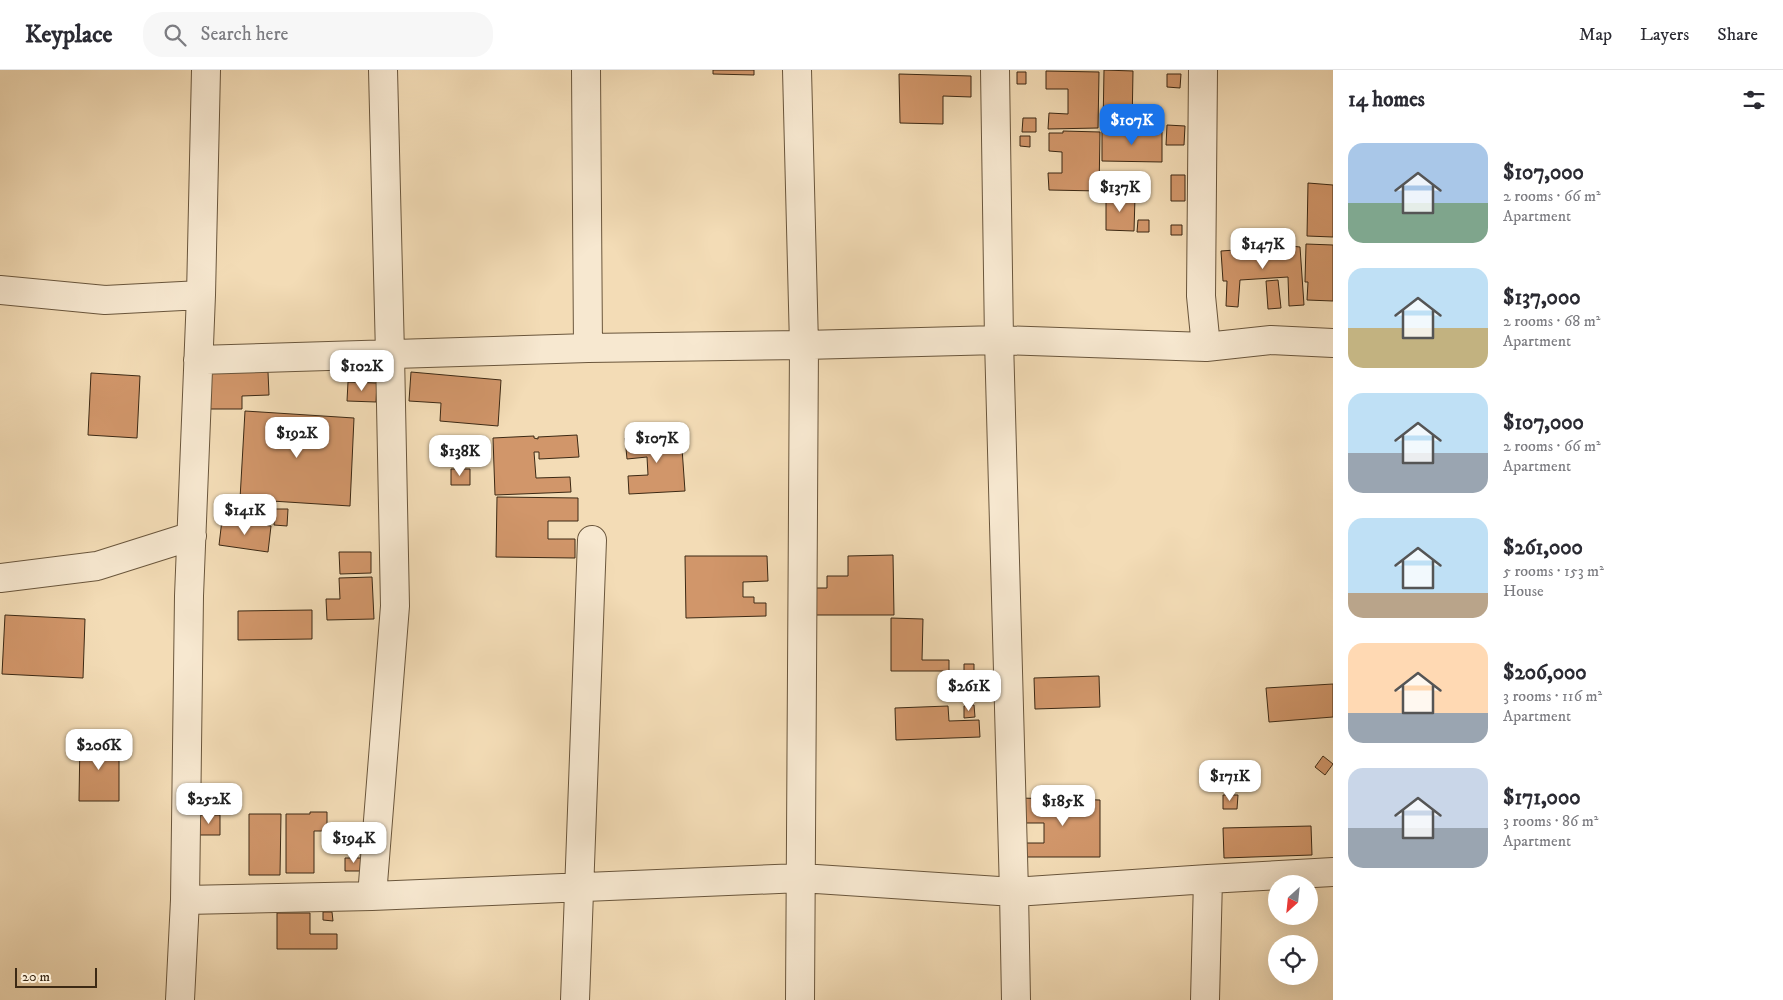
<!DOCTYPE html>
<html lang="en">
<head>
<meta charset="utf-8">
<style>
	body { margin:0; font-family:"IM FELL DW Pica",serif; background:#f7f7f7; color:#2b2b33; height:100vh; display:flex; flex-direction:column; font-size:19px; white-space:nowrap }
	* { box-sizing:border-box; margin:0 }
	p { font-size:16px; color:#7c7c81 }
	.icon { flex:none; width:28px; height:28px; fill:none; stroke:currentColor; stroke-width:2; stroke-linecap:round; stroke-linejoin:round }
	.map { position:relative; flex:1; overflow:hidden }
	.details { display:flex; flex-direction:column; background:#fff; width:450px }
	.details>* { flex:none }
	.needle { width:32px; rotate:207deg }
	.tools { position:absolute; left:1268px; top:805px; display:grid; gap:10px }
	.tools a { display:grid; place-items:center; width:50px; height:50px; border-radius:50%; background:#fff; box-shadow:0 5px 20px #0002; font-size:25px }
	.scale { position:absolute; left:15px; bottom:12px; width:82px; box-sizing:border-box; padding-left:5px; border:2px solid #3c2914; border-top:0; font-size:14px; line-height:18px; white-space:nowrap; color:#3c2914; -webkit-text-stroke:4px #f7e8d0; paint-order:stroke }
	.price { position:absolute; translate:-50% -42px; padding:0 11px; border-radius:10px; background:#fff; color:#222; font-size:16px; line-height:32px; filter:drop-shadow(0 1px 2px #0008) }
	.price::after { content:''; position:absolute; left:50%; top:30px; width:15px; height:11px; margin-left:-8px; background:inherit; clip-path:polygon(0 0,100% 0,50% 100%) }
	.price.active { background:#1a73e8; color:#fff }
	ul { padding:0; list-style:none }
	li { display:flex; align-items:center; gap:15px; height:125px; padding:0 15px }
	li span { display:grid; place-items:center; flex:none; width:140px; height:100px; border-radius:15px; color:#555 }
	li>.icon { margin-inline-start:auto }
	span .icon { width:60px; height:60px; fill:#fffc; stroke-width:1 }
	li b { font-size:21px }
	h2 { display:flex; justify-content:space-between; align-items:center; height:60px; padding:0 15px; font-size:21px }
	header { display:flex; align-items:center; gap:30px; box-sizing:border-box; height:70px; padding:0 25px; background:#fff; border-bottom:1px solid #e1e1e2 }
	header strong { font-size:24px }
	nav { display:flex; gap:28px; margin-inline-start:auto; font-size:18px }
	.search { width:350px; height:45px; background:#f7f7f7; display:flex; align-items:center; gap:12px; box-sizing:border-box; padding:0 18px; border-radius:20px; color:#7c7c81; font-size:19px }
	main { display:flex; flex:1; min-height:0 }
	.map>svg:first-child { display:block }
	.building { fill:#d1966a; stroke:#3c2914 }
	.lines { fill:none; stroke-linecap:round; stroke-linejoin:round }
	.minor-casing { stroke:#6a563c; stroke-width:30 }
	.minor { stroke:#f7e8d0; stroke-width:28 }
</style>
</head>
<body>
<header>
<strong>Keyplace</strong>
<div class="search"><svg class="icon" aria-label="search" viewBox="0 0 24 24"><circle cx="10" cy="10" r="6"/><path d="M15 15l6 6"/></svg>Search here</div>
<nav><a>Map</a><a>Layers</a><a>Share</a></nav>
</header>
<main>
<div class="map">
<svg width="1333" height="930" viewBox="0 0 1333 930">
	<rect width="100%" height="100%" fill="#f3dcb6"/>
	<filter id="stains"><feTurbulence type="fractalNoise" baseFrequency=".004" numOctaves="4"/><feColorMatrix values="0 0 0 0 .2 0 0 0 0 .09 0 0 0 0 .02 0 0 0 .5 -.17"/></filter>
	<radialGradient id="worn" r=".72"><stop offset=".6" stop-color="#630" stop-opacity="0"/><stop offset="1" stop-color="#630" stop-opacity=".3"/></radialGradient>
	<path class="building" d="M 713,0 L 754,0 L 754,5 L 713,4 Z
		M 1104,0 L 1133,1 L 1132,58 L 1103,57 Z
		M 1046,1 L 1099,2 L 1098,58 L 1048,59 L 1049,43 L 1068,44 L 1068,19 L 1046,19 Z
		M 1017,2 L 1026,2 L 1026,14 L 1017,14 Z
		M 899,4 L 971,6 L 971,27 L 943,26 L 943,54 L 900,53 Z
		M 1167,4 L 1181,4 L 1180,18 L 1167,17 Z
		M 1023,48 L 1036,48 L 1036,62 L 1022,62 Z
		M 1167,55 L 1185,56 L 1184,75 L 1166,75 Z
		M 1063,61 L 1100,62 L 1099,121 L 1049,120 L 1048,103 L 1062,103 L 1062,82 L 1049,81 L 1049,63 L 1063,63 Z
		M 1102,61 L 1162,62 L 1162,92 L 1102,91 Z
		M 1020,66 L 1030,66 L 1030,77 L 1020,76 Z
		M 1171,105 L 1185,105 L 1185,131 L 1171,131 Z
		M 1308,113 L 1333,115 L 1333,167 L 1307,166 Z
		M 1106,126 L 1135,127 L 1134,161 L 1106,160 Z
		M 1138,150 L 1149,150 L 1149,162 L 1137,162 Z
		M 1171,155 L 1182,155 L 1182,165 L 1171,165 Z
		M 1306,174 L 1333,175 L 1333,231 L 1307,230 L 1308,212 L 1305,212 Z
		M 1291,176 L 1300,177 L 1304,235 L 1289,236 L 1288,207 L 1240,210 L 1238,237 L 1226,236 L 1227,211 L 1223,211 L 1221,181 Z
		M 1278,210 L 1281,238 L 1268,239 L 1266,211 Z
		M 268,302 L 269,325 L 242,326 L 242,339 L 208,339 L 207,303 Z
		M 411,302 L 501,310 L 498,356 L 440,351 L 441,333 L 409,331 Z
		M 91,303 L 140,306 L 137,368 L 88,365 Z
		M 348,312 L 377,313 L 376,332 L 347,331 Z
		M 245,341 L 354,348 L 350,436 L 240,429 Z
		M 681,364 L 685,421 L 629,424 L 628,406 L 648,405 L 647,387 L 627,389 L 625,368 Z
		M 577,365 L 579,387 L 539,389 L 539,382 L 534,382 L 536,408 L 570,407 L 571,422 L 495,425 L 493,368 L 534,366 L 534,368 L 538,369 L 538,367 Z
		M 451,399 L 470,399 L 470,415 L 451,415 Z
		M 497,427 L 578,428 L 578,451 L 548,451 L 548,469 L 575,469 L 575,488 L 496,487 Z
		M 275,439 L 288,439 L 287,456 L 274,455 Z
		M 222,450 L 271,456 L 268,482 L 219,475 Z
		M 339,482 L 371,482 L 371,503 L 340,504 Z
		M 893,485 L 894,545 L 813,545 L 812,518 L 827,518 L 827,506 L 848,506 L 848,486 Z
		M 685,486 L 767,486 L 768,511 L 743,512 L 743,527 L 754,527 L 754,533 L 766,533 L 766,546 L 686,548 Z
		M 372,507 L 374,549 L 327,550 L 326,529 L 340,529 L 339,508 Z
		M 312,540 L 312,569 L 238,570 L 238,541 Z
		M 5,545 L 85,549 L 83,608 L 2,604 Z
		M 891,548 L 923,549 L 922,590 L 949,590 L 949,601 L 891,601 Z
		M 964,594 L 974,594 L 974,604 L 964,604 Z
		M 1099,606 L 1100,637 L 1035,639 L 1034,608 Z
		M 1333,614 L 1333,647 L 1269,652 L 1266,618 Z
		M 974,635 L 975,647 L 964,648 L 964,636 Z
		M 948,636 L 949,651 L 979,650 L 980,667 L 896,670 L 895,638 Z
		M 80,670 L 119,670 L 119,731 L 79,731 Z
		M 1323,686 L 1333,694 L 1325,705 L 1315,697 Z
		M 1223,725 L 1238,725 L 1237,739 L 1223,739 Z
		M 1019,728 L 1100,730 L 1100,787 L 1021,787 L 1021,773 L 1044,773 L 1044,753 L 1020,753 Z
		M 310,742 L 327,742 L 327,761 L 314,761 L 314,803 L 286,803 L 286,744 L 310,744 Z
		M 249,744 L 281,744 L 280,805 L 249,805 Z
		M 199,745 L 220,745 L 220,765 L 198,765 Z
		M 1311,756 L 1312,785 L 1224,788 L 1223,758 Z
		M 345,788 L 363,788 L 363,801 L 345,801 Z
		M 323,842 L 332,842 L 333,851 L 323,850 Z
		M 277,843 L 310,843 L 310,864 L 337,864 L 337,879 L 277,879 Z"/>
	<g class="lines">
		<defs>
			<path id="minor" d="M 206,0 L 201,225 L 189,526 L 185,830 L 372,826 L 801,808 L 1014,822 L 1208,809 L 1333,802
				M 586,0 L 588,278
				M 797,0 L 804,275 L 800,930
				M 995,0 L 999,270 L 1014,822 L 1016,930
				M 1203,0 L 1201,226 L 1206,277
				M 0,220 L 105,230 L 201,225
				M 198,290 L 588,278 L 804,275 L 999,270 L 1206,277 L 1271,270 L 1333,273
				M 0,508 L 97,496 L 192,466
				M 372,826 L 395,536 L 390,284 L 383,0
				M 180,930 L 185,830
				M 575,930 L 592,470
				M 1205,930 L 1208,809"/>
		</defs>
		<use href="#minor" class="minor-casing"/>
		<use href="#minor" class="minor"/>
	</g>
	<rect width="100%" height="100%" filter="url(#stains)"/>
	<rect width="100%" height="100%" fill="url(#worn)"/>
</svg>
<div class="tools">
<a><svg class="needle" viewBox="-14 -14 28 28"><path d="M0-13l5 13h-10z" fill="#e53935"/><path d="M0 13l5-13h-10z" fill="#7c7c81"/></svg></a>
<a><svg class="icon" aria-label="locate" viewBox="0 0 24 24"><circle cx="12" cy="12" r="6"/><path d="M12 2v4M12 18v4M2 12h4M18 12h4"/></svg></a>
</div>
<div class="scale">20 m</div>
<b class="price active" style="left:1132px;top:76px">$107K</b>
<b class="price" style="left:1120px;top:143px">$137K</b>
<b class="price" style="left:1263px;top:200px">$147K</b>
<b class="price" style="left:362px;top:322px">$102K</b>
<b class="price" style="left:297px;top:389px">$192K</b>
<b class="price" style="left:657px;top:394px">$107K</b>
<b class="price" style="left:460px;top:407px">$138K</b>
<b class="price" style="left:245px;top:466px">$141K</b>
<b class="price" style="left:969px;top:642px">$261K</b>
<b class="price" style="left:99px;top:701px">$206K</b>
<b class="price" style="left:1230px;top:732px">$171K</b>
<b class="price" style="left:209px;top:755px">$252K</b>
<b class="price" style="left:1063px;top:757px">$185K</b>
<b class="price" style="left:354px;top:794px">$194K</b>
</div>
<section class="details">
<h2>14 homes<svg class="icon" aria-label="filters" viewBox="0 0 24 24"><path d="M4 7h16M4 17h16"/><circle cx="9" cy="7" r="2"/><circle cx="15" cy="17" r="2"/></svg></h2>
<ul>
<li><span style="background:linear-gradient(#a9c7e8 60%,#7fa58c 0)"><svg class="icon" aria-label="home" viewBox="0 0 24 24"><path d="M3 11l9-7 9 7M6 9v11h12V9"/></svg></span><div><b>$107,000</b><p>2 rooms · 66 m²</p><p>Apartment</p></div></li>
<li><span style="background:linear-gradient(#bfe0f5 60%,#c2b280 0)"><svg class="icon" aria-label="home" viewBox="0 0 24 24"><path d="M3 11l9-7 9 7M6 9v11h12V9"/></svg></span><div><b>$137,000</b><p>2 rooms · 68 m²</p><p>Apartment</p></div></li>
<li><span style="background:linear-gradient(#bfe0f5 60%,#9aa5b1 0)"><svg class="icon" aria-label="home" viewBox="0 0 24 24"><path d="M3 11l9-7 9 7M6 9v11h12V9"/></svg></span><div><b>$107,000</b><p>2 rooms · 66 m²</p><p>Apartment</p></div></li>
<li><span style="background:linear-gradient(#bfe0f5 75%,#b9a48a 0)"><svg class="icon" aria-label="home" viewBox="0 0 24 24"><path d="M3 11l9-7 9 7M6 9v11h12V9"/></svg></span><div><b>$261,000</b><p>5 rooms · 153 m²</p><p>House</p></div></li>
<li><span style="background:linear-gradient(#ffd9b3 70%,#9aa5b1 0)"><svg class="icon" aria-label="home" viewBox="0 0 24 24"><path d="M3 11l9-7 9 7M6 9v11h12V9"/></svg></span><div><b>$206,000</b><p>3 rooms · 116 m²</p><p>Apartment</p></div></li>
<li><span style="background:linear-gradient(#c9d6e8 60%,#9aa5b1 0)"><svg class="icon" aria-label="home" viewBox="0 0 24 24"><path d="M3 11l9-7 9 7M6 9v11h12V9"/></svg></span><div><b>$171,000</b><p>3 rooms · 86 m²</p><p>Apartment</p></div></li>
</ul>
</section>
</main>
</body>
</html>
